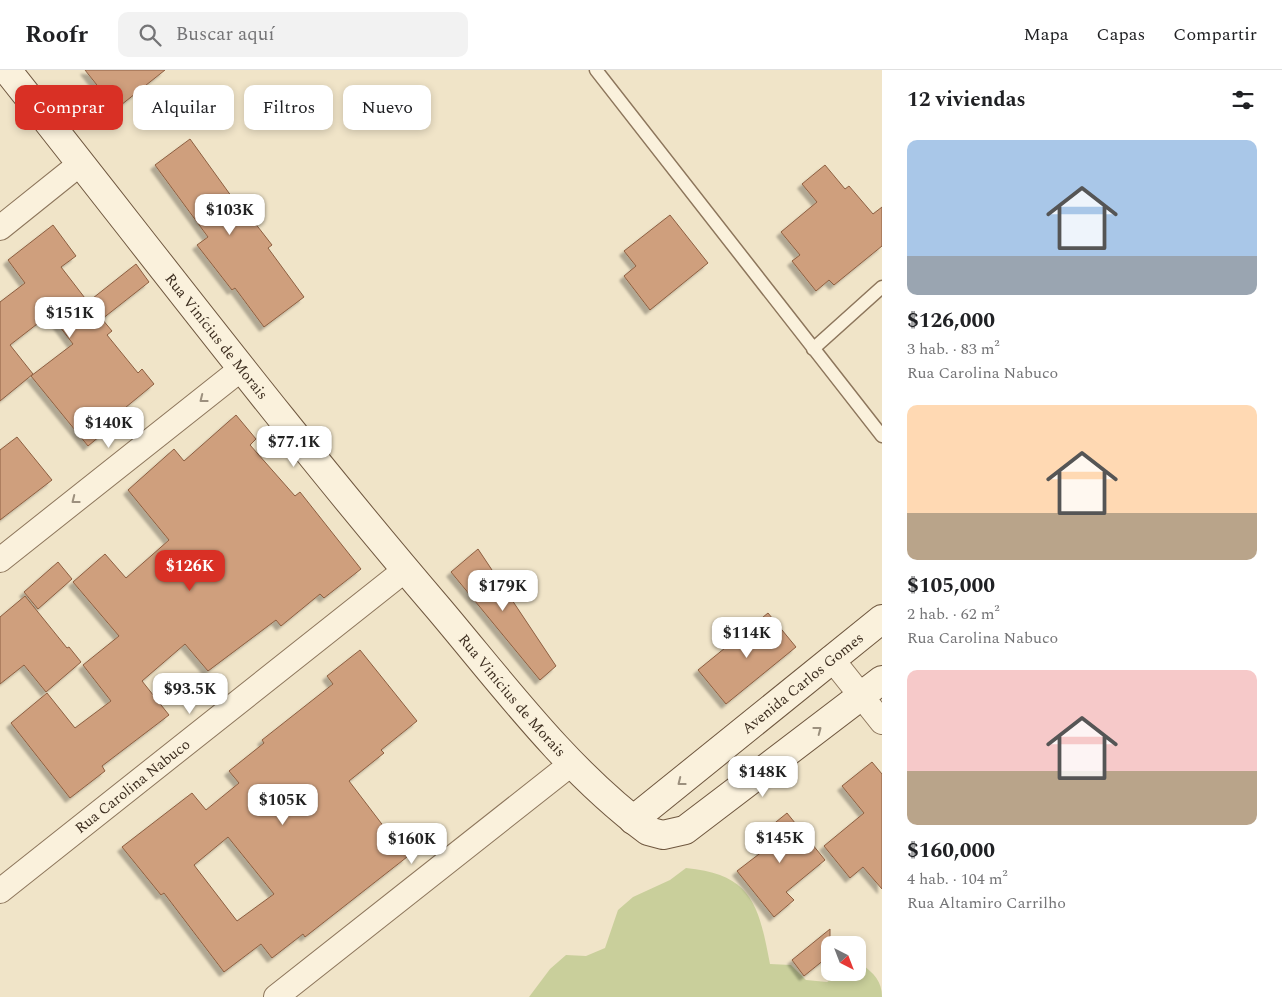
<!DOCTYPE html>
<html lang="es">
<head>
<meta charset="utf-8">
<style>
	body { margin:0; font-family:Spectral,serif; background:#f2f2f2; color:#202124; height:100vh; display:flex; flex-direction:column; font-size:19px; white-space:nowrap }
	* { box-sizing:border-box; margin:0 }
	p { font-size:16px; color:#757577 }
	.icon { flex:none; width:28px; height:28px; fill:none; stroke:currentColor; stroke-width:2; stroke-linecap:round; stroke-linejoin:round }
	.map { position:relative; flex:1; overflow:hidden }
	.drawer { display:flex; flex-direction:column; background:#fff; width:400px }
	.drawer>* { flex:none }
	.banner { position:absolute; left:15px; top:15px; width:475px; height:45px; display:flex; gap:10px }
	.needle { width:32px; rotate:138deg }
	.fabs { position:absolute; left:821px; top:866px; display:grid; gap:10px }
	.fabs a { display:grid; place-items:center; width:45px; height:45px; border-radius:10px; background:#fff; box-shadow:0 2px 8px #0003; font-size:25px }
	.price { position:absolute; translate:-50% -42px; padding:0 11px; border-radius:10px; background:#fff; color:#222; font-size:16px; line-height:32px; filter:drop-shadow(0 1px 2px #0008) }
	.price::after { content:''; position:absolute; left:50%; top:30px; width:15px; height:11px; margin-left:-8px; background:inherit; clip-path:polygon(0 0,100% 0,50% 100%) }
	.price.on { background:#d93025; color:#fff }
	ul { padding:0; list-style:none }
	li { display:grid; align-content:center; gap:10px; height:265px; padding:0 25px }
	li span { display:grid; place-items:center; height:155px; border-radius:10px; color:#555 }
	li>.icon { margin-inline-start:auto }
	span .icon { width:90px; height:90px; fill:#fffc; stroke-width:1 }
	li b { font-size:21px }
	h2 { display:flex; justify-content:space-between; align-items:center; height:60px; padding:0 25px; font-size:21px }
	.chip { padding:0 18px; border-radius:10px; background:#fff; box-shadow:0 2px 8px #0003; font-size:18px; line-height:45px }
	.chip.on { background:#d93025; color:#fff }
	header { display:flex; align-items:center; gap:30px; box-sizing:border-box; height:70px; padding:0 25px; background:#fff; border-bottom:1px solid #e0e0e0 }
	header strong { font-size:24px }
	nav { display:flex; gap:28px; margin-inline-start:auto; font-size:18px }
	.search { width:350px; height:45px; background:#f2f2f2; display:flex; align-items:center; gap:12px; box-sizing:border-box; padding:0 18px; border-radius:10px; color:#757577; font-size:19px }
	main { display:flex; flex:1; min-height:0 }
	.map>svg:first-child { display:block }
	.green { fill:#c9cf9b }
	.building { fill:#cf9f7d; stroke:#8d5f41; fill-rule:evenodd; filter:url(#shadow) }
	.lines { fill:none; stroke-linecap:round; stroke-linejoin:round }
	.lane-casing { stroke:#8d765c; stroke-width:15 }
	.street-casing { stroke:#8d765c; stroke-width:26 }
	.secondary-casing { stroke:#6f573f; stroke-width:30 }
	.lane { stroke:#faf1dc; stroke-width:12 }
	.street { stroke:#faf1dc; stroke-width:24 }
	.secondary { stroke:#faf1dc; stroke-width:28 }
	.oneway { stroke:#9c907e }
	.labels { text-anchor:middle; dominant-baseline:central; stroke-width:5; stroke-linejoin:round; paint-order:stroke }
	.street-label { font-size:15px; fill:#3d2e20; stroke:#f7eed8 }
</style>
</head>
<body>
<header>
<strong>Roofr</strong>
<div class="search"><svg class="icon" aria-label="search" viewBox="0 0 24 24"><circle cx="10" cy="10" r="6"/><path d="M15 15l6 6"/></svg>Buscar aquí</div>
<nav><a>Mapa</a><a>Capas</a><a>Compartir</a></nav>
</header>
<main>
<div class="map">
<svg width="882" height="927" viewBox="0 0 882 927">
	<defs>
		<filter id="shadow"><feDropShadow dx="-4.5" dy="4.5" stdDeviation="1" flood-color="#0004"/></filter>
	</defs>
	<rect width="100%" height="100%" fill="#f0e4c8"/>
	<path class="green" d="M 686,798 C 753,804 759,837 770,894 L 791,895 L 806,910 L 827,912 L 841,903 L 858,902 L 858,896 L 862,894 C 874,904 882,911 882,927 L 529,927 L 550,899 L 566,885 L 586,886 L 605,878 L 618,840 L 633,827 L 670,810 Z"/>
	<path class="building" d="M 85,0 L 165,0 L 116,39 Z
		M 190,69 L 242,141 L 244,139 L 272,175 L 268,178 L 304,227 L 264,257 L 235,218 L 232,220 L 197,175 L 208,167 L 155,95 Z
		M 825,95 L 845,119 L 849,116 L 873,144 L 882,137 L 882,176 L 834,215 L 829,210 L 816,221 L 792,191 L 800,185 L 781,162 L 817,132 L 802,114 Z
		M 670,145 L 708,193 L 650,240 L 624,206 L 636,196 L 624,181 Z
		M 53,155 L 76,186 L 61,197 L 88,232 L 136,194 L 149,212 L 102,249 L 112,261 L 107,265 L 138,303 L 142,299 L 154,314 L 114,347 L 118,351 L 88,376 L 31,306 L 73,274 L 50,244 L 10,275 L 33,304 L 0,331 L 0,232 L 25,213 L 8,190 Z
		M 236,345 L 256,369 L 250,375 L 295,426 L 300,422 L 361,499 L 324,528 L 320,524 L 281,556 L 276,550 L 208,601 L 185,574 L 142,611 L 169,645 L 102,696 L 105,701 L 70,728 L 11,653 L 47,623 L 75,658 L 111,631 L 83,595 L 119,566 L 73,512 L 105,484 L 126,508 L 169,470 L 128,420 L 174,379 L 184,391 Z
		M 17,367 L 52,410 L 0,450 L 0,380 Z
		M 478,479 L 556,596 L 540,610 L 451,502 Z
		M 58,492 L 72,509 L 38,539 L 24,522 Z
		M 25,526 L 67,578 L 69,577 L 81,592 L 46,622 L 24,595 L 0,614 L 0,547 Z
		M 768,543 L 796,577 L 726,634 L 698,600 Z
		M 360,580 L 417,651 L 381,680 L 384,683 L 349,711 L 407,787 L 305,867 L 303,864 L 272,888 L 261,874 L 224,902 L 164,823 L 161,825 L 122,777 L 192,723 L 206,740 L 239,713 L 229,701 L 264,673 L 262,670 L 333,614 L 327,606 ZM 228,767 L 274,824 L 237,851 L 194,795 Z
		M 872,692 L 882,704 L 882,819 L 863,797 L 850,808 L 824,776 L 864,743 L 842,716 Z
		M 787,743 L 825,790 L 786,822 L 794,830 L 774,847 L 737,801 L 763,781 L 754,770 Z
		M 830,859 L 830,885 L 804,906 L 792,890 Z"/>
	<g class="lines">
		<defs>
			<path id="lane" d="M 596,0 L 882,366
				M 813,279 L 882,217"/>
			<g id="street">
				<path d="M 0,158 L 81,93"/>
				<path d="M 0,490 L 241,299"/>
				<path d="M 831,588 L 882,652"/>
				<path id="s1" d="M 0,821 L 405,500"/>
				<path d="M 276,927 L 571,694"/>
			</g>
			<g id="secondary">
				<path id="s2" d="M 7,0 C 150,180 289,364 439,539 C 504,616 566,700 648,761 L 663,765 L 685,760 L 882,610"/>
				<path id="s3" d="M 633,750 L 882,549"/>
			</g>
		</defs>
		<use href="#lane" class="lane-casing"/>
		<use href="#street" class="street-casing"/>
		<use href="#secondary" class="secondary-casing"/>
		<use href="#lane" class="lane"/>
		<use href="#street" class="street"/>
		<use href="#secondary" class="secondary"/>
	</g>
	<defs><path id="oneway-chevron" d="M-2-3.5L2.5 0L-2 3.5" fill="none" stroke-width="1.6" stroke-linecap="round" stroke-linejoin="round" transform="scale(1.25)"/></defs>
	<g class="oneway">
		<use href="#oneway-chevron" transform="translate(203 329) rotate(142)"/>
		<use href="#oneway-chevron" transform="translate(75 430) rotate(142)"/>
		<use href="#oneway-chevron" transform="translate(818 660) rotate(-37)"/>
		<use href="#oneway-chevron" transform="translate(681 712) rotate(142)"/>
	</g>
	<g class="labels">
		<g class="street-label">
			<text stroke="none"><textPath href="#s2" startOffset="339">Rua Vinícius de Morais</textPath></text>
			<text stroke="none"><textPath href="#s3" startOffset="218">Avenida Carlos Gomes</textPath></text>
			<text stroke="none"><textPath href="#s2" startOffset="804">Rua Vinícius de Morais</textPath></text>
			<text stroke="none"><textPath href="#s1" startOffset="169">Rua Carolina Nabuco</textPath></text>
		</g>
	</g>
</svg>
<div class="fabs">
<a><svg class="needle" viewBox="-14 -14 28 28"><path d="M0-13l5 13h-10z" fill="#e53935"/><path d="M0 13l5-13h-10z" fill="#757577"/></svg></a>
</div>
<b class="price" style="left:230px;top:166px">$103K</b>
<b class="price" style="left:70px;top:269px">$151K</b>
<b class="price" style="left:109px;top:379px">$140K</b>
<b class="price" style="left:294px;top:398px">$77.1K</b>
<b class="price on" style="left:190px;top:522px">$126K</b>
<b class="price" style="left:503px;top:542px">$179K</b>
<b class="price" style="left:747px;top:589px">$114K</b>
<b class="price" style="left:190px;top:645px">$93.5K</b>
<b class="price" style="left:763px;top:728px">$148K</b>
<b class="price" style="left:283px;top:756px">$105K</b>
<b class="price" style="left:780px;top:794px">$145K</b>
<b class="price" style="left:412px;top:795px">$160K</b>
<div class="banner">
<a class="chip on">Comprar</a>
<a class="chip">Alquilar</a>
<a class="chip">Filtros</a>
<a class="chip">Nuevo</a>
</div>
</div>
<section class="drawer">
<h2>12 viviendas<svg class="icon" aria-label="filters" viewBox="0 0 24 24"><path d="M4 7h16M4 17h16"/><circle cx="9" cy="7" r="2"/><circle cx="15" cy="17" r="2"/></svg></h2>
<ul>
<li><span style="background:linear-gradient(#a9c7e8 75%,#9aa5b1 0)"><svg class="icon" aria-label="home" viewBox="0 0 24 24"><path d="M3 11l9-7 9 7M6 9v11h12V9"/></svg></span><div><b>$126,000</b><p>3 hab. · 83 m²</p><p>Rua Carolina Nabuco</p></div></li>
<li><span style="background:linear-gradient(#ffd9b3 70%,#b9a48a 0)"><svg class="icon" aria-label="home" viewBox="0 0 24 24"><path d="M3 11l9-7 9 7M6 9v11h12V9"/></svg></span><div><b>$105,000</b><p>2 hab. · 62 m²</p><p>Rua Carolina Nabuco</p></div></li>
<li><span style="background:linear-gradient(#f6c9c9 65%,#b9a48a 0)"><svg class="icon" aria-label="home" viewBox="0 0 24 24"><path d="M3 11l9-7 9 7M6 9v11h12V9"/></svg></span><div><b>$160,000</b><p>4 hab. · 104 m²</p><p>Rua Altamiro Carrilho</p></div></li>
</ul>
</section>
</main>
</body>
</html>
